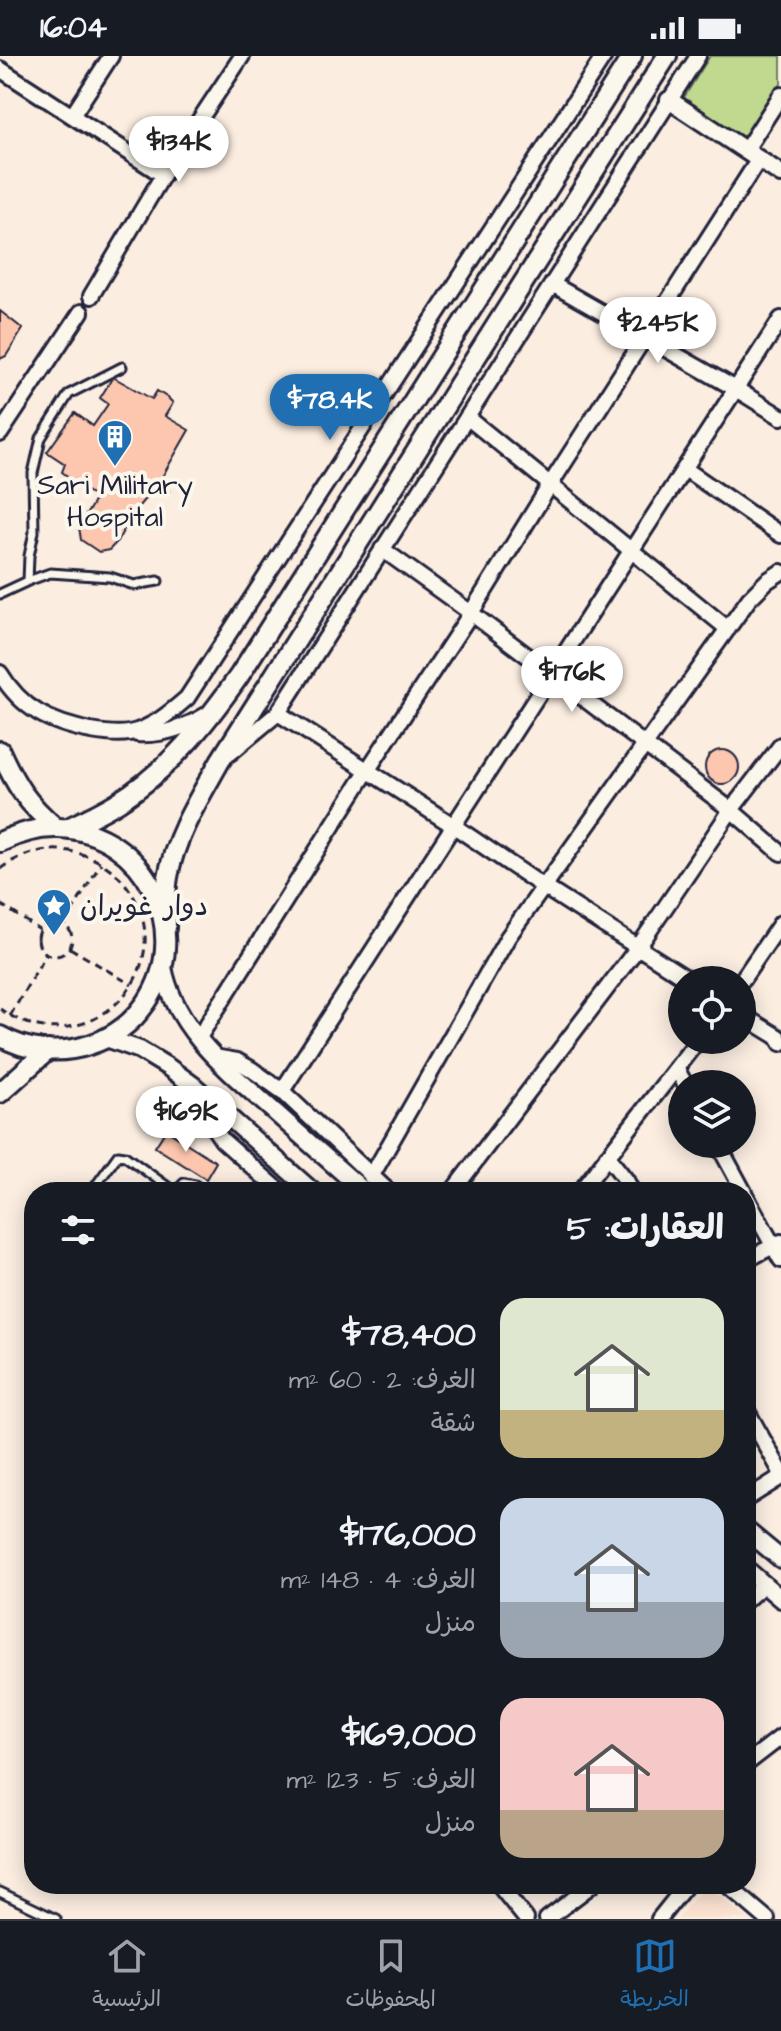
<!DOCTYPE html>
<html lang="ar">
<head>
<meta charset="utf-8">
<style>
	body { margin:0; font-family:"Architects Daughter","Playpen Sans Arabic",sans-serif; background:#242831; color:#f1f3f6; direction:rtl; height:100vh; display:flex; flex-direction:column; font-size:30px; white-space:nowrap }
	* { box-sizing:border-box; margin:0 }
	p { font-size:26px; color:#9ea1a6 }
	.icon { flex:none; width:44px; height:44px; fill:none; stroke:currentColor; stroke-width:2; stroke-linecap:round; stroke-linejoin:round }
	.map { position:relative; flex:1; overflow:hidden; direction:ltr }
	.drawer { position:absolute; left:24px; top:1126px; width:732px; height:712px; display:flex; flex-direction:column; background:#171b24; border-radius:32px; box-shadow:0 4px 20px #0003; direction:rtl }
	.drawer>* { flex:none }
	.fabs { position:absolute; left:668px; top:910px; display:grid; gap:16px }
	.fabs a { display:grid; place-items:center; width:88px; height:88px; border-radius:50%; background:#171b24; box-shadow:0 4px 20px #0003; font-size:40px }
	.price { position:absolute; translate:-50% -68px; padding:0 18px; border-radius:28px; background:#fff; color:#222; font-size:26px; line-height:52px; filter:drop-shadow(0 2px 4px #0008) }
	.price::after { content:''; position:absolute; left:50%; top:48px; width:24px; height:18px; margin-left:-12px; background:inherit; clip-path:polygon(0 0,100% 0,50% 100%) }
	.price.active { background:#1f6fb2; color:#fff }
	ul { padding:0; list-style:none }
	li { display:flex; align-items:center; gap:24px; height:200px; padding:0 32px }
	li span { display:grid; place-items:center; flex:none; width:224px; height:160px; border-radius:24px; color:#555 }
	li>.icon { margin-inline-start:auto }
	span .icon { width:96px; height:96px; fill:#fffc; stroke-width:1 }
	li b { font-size:34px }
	h2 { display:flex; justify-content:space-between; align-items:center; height:96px; padding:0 32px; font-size:34px }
	.status { display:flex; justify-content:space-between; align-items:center; height:56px; padding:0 40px; background:#171b24; direction:ltr }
	.status svg { height:22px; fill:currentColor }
	.menu { display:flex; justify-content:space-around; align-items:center; height:112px; border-top:2px solid #363941; background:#171b24; font-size:22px; color:#9ea1a6 }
	.menu a { display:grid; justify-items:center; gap:4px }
	.menu .active { color:#1f6fb2 }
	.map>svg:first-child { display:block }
	.built { fill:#fce2d1 }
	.park { fill:#c0d98f; stroke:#717e65; stroke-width:2 }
	.building { fill:#fdc7af; stroke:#22223b; stroke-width:2 }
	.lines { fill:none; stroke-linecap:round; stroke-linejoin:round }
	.service-casing { stroke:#22223b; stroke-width:13 }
	.minor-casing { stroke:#22223b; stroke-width:20 }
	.tertiary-casing { stroke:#22223b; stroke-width:22 }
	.secondary-casing { stroke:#22223b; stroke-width:24 }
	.path { stroke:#22223b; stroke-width:3; stroke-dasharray:8 6; stroke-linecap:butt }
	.service { stroke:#fbf7ec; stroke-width:7 }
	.minor { stroke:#fbf7ec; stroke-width:14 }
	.tertiary { stroke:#fbf7ec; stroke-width:16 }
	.secondary { stroke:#fbf7ec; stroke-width:18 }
	.labels { text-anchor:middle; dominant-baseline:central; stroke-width:8; stroke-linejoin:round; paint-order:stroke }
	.poi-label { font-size:28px; fill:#22223b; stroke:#fbf7ec }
</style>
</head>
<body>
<div class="status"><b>16:04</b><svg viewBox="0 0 49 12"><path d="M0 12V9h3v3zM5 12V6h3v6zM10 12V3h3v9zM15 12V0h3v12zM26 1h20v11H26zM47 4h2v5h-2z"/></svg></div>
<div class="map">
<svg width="781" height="1863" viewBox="0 0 781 1863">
	<rect width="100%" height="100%" fill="#fbede0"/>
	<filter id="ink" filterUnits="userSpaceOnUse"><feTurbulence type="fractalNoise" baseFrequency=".0125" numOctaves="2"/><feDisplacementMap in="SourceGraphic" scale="16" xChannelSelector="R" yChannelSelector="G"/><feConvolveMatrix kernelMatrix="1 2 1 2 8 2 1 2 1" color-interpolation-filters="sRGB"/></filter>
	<g filter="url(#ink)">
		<path class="built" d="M 705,1829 L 748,1863 L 678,1863 Z"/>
		<path class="park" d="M 710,0 L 781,0 L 781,28 L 745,83 L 683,43 Z"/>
		<path class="building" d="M 0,255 L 23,273 L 6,300 L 0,303 Z
			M 113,321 L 152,343 L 157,335 L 168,342 L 173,347 L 165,360 L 189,374 L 162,421 L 169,435 L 149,438 L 133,457 L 117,486 L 109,494 L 99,496 L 81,484 L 79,471 L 96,442 L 62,416 L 65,408 L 47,396 L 75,357 L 93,370 L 108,348 L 100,342 Z
			M705 711a17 17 0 1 1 34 0a17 17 0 1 1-34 0Z
			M 166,1074 L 216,1106 L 206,1123 L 155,1091 Z"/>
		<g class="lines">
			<defs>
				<path id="service" d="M 28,525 L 50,517 L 110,521 L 134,529 L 158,525
					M 0,538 L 28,525 L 29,500 L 34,476 L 33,417 L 41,382 L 69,338 L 122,311
					M 97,1136 L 95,1132 L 97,1128 L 118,1099 L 125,1100 L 175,1136
					M 175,1136 L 184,1127 L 195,1129 L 207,1136
					M 0,1836 L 56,1863"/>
				<path id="minor" d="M 0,13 L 163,119
					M 72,60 L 111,0
					M 745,95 L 781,39
					M 552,228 L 736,333 L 781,361
					M 91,240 L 163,119 L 242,0
					M 467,361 L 728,573
					M 0,378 L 81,256
					M 685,413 L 781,479
					M 382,493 L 471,557 L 731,754 L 781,797
					M 0,617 C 22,654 51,667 91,675 C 103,677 117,679 129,677 C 151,673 171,656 187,642 L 604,0
					M 278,657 L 454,770 L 544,831 L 689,924
					M 137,678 C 162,680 188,670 208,658
					M 230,697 L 278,657 L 698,0
					M 742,924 L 781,867
					M 742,959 L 778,981 L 781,987
					M 198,983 L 367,715 L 471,557 L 550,429 L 759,103
					M 214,1001 L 237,1005 L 251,1013 L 282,1035 L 389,1136
					M 676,1012 L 685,1028
					M 194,1030 L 201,1053 L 222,1084 L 281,1136
					M 282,1035 L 781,263
					M 718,1088 L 744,1136
					M 607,1100 L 626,1124 L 632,1136
					M 371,1121 L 508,881 L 749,543 L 767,525 L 781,516
					M 452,1136 L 639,890 L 731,754 L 781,689
					M 580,1136 L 698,984
					M 746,1140 L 781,1204
					M 746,1204 L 781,1186
					M 746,1353 L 781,1416
					M 746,1443 L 781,1421
					M 746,1544 L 764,1528
					M 746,1708 L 781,1681
					M 498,1828 L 526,1863
					M 726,1828 L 767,1863
					M 547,1863 L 593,1828
					M 659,1863 L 687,1828"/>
				<path id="tertiary" d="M 669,44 L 781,118
					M 163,911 C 175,975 231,1017 277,1058 C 306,1084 335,1110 365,1136
					M 106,982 L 140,994 L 168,1011 L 194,1030 L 313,1136
					M 746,1474 L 781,1503
					M 746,1513 L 781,1543"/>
				<path id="secondary" d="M 0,695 C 16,730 26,746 56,772
					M 68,772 C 85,764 102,756 118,746 C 168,715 206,667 239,620 L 632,0
					M 0,786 C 19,777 38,771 59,772 C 145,775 195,876 146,947 C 132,967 112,982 89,989 C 59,999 26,995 0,980
					M 166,872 C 166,855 165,838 168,821 C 175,780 200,741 220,705 L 667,0
					M 0,1037 L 48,994"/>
			</defs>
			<use href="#service" class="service-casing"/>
			<use href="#minor" class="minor-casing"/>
			<use href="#tertiary" class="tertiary-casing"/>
			<use href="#secondary" class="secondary-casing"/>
			<path class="path" d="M 0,813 C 24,795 53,789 81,798 C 99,803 115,815 126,829 C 188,911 87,1015 0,953
				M 0,848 L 40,874
				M38 883a17 17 0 1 1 34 0a17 17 0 1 1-34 0Z
				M 64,869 L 101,807
				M 70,892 L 132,929
				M 10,960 L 46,898"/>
			<use href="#service" class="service"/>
			<use href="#minor" class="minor"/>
			<use href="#tertiary" class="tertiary"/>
			<use href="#secondary" class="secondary"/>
		</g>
	</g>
	<defs>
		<symbol id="building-pin" viewBox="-11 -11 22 30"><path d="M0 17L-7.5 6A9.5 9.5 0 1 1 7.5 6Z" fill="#1f6fb2" stroke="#fbf7ec"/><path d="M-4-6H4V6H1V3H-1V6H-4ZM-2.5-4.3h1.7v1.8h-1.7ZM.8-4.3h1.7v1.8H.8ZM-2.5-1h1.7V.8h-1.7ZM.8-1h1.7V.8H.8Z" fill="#fff"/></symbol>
		<symbol id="sight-pin" viewBox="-11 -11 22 30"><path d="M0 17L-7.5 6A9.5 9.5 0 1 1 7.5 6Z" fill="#1f6fb2" stroke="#fbf7ec"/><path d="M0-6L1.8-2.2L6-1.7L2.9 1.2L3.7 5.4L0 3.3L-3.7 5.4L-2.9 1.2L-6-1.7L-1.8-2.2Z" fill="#fff"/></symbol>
	</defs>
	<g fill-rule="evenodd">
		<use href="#building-pin" x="95" y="361" width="40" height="54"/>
		<use href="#sight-pin" x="34" y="830" width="40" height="54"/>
	</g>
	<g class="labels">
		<g class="poi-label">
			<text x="115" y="429">Sari Military<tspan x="115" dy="32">Hospital</tspan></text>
			<text x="80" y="850" text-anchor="start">دوار غويران</text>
		</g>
	</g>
</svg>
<div class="fabs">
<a><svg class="icon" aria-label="locate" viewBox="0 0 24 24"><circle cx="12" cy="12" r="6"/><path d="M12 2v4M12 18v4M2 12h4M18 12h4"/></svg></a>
<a><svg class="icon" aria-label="layers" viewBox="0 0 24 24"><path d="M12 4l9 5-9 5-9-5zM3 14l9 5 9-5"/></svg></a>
</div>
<b class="price" style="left:179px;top:128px">$134K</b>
<b class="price" style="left:658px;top:309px">$245K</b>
<b class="price active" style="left:330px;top:386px">$78.4K</b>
<b class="price" style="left:572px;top:658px">$176K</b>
<b class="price" style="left:186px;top:1098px">$169K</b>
<section class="drawer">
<h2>العقارات: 5<svg class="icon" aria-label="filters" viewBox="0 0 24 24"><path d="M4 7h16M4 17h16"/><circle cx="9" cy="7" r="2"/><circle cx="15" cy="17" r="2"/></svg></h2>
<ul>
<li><span style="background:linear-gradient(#dfe7d0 70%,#c2b280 0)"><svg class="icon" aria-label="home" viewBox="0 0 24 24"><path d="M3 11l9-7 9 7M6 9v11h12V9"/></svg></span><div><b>$78,400</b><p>الغرف: 2 · 60 m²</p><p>شقة</p></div></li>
<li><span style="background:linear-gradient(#c9d6e8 65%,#9aa5b1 0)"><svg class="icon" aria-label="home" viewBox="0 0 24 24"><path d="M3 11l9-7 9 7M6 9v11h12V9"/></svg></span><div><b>$176,000</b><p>الغرف: 4 · 148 m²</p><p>منزل</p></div></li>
<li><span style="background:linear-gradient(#f6c9c9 70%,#b9a48a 0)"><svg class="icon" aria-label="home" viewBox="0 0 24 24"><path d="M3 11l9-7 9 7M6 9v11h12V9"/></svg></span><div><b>$169,000</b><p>الغرف: 5 · 123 m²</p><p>منزل</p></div></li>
</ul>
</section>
</div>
<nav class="menu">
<a class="active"><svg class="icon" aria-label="map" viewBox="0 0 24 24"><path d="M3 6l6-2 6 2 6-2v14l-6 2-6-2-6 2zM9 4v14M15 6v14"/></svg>الخريطة</a>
<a><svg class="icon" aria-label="saved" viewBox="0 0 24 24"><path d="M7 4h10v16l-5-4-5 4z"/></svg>المحفوظات</a>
<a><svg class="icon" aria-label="home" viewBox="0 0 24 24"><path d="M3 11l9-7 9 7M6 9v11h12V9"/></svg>الرئيسية</a>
</nav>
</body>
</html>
